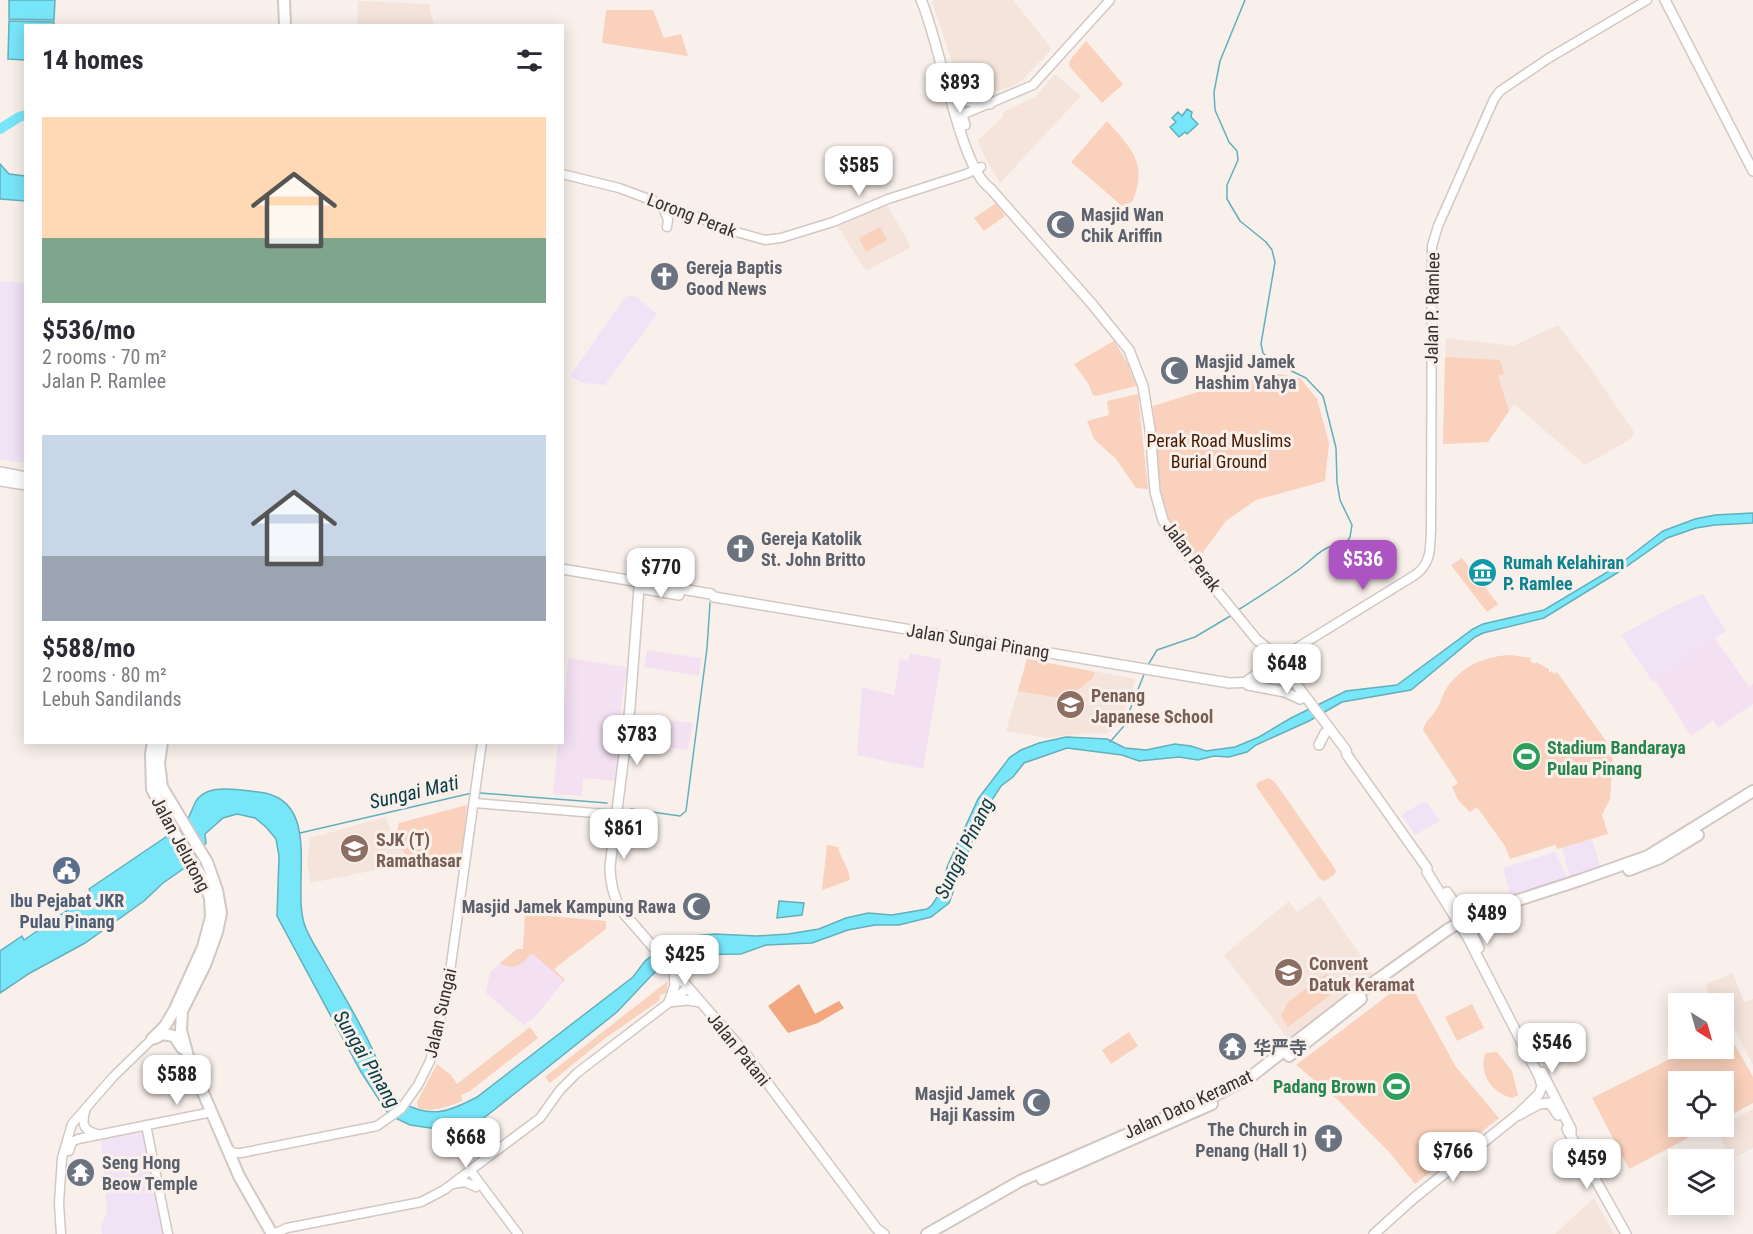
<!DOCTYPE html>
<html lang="en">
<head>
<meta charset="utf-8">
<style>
	body { margin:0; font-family:"Roboto Condensed","Noto Sans SC",sans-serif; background:#f7f7f7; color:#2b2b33; height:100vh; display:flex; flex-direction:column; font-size:22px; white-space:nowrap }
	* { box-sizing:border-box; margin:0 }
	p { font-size:20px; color:#7c7c81 }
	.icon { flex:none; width:33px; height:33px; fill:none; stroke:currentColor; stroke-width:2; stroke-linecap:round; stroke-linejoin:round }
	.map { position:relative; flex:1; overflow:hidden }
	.details { position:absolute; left:24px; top:24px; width:540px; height:720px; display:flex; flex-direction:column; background:#fff; border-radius:0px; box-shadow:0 3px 15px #0003 }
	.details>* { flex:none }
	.needle { width:39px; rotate:143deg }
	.controls { position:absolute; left:1668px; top:993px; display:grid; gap:12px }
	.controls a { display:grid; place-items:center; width:66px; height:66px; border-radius:0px; background:#fff; box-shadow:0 3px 15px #0003; font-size:30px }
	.price { position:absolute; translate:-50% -51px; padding:0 14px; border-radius:12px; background:#fff; color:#222; font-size:20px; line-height:39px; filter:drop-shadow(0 2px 3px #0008) }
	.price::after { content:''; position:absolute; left:50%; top:36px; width:18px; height:14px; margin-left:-9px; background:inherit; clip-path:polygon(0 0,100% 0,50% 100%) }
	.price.current { background:#ac54c1; color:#fff }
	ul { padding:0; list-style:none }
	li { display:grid; align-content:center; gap:12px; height:318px; padding:0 18px }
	li span { display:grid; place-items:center; height:186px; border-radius:0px; color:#555 }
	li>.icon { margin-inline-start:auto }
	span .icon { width:108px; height:108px; fill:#fffc; stroke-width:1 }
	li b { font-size:26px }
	h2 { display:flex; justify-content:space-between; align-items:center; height:72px; padding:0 18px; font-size:26px }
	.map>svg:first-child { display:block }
	.commercial { fill:#f1e2f6 }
	.industrial { fill:#f3e1f3 }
	.built { fill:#f4e4db }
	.green { fill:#f9d1bc }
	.forest { fill:#f2a77e }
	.water { fill:#78e6f9; stroke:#63afbc; stroke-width:1.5 }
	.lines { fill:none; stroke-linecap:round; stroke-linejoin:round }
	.stream { stroke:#63afbc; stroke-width:1.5 }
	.river { stroke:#78e6f9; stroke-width:10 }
	.tertiary-casing { stroke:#d1c8c4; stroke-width:11 }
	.secondary-casing { stroke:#d1c8c4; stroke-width:12 }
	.primary-casing { stroke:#d1c8c4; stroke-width:14 }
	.tertiary { stroke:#fff; stroke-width:8 }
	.secondary { stroke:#fff; stroke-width:9 }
	.primary { stroke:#fff; stroke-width:10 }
	.labels { text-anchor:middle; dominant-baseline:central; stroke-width:6; stroke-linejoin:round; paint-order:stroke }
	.worship-label { font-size:18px; font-weight:bold; fill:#5b616d; stroke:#f9f0eb; text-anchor:start }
	.street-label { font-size:18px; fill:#33302e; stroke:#f9f0eb }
	.park-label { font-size:18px; fill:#481b00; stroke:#f9f0eb }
	.culture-label { font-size:18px; font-weight:bold; fill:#0d838f; stroke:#f9f0eb; text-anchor:start }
	.education-label { font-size:18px; font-weight:bold; fill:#785e54; stroke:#f9f0eb; text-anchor:start }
	.leisure-label { font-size:18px; font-weight:bold; fill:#27864d; stroke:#f9f0eb; text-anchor:start }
	.service-label { font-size:18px; font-weight:bold; fill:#4e5e75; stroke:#f9f0eb }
	.water-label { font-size:20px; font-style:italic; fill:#063c44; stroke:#f9f0eb }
</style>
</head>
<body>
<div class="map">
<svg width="1753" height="1234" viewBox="0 0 1753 1234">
	<rect width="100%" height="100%" fill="#f9f0eb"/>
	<path class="commercial" d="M 0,281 L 25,283 L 25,463 L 0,459 Z
		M 634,295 L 657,314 L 605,385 L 583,383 L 570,376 L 625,297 Z
		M 1703,594 L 1726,631 L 1653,682 L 1621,635 L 1672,607 Z
		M 1423,802 L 1427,802 L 1440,821 L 1415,835 L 1401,815 Z
		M 1592,839 L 1601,869 L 1570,878 L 1562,848 Z
		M 1555,852 L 1568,879 L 1511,897 L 1503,868 Z
		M 142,1131 L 145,1134 L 163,1234 L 102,1234 L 101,1227 L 107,1211 L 101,1140 Z"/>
	<path class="industrial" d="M 1715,638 L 1749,687 L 1753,684 L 1753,704 L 1718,728 L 1713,720 L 1691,736 L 1655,680 Z
		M 647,650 L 701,658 L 699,676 L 644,667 Z
		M 910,653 L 940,659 L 941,662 L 923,769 L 857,755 L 862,687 L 894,695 L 900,659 L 908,660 Z
		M 568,658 L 627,667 L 621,706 L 616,781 L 583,778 L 582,796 L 553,794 L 558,743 L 562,742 L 563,714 Z
		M 639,717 L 693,723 L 688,750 L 636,744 Z
		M 517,949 L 533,950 L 565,980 L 535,1017 L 524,1025 L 486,993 L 490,972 Z"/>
	<path class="built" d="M 934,0 L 1013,0 L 1052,49 L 1022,80 L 1011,87 L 984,94 L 965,90 L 959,83 L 932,2 Z
		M 358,1 L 429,4 L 434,25 L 357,26 Z
		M 1055,74 L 1081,96 L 1000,183 L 984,156 L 978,140 L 1003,117 L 1003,112 L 1035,97 Z
		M 886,203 L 910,245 L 909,248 L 868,270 L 864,268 L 836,224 Z
		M 1558,325 L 1593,372 L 1634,432 L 1632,438 L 1585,465 L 1514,404 L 1488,442 L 1443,444 L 1446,338 L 1513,346 Z
		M 1027,659 L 1136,679 L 1121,719 L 1115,728 L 1106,734 L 1086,733 L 1048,738 L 1006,731 Z
		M 385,817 L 392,834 L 411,863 L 311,883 L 307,864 L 310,838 Z
		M 1320,896 L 1373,974 L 1288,1039 L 1224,955 L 1289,901 L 1297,912 Z
		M 1733,973 L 1744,1002 L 1753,999 L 1753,1065 L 1728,1017 L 1724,1019 L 1724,1004 L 1697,1003 L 1709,996 L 1706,984 Z
		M 1753,1109 L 1753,1148 L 1731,1160 L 1716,1129 Z
		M 1594,1198 L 1614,1234 L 1555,1234 L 1560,1229 Z"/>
	<path class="green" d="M 606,10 L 653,10 L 664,38 L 681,34 L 688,56 L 602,43 Z
		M 1086,41 L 1123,84 L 1102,103 L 1069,66 L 1070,60 Z
		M 1107,121 C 1131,148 1149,164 1132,202 L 1122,206 L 1071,162 Z
		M 996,203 L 1005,216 L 984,231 L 974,218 Z
		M 880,227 L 887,240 L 866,252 L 859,238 Z
		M 1114,341 L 1128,364 L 1136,386 L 1096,396 L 1093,395 L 1088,383 L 1074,364 Z
		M 1445,357 L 1500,360 L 1504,374 L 1498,376 L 1509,411 L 1488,442 L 1443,444 Z
		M 1279,374 L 1300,378 L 1317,399 L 1329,443 L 1325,481 L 1256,500 L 1226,521 L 1198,559 C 1186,544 1171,527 1165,508 C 1156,476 1156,440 1153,406 L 1201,391 Z
		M 1138,394 L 1148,489 L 1136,488 L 1116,459 L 1094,439 L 1087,421 L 1109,415 L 1107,401 Z
		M 1462,558 L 1498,604 L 1487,612 L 1451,565 Z
		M 1511,655 L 1531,658 L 1530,661 L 1535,664 L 1536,662 L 1549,669 L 1549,673 L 1552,671 L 1554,674 L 1557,672 L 1611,748 L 1607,751 L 1612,758 L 1615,773 L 1612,773 L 1610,799 L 1602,815 L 1608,834 L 1558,849 L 1555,845 L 1510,859 L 1505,846 L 1477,807 L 1470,812 L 1458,800 L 1452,787 L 1458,783 L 1423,730 C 1425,721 1431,718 1436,710 C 1440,704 1442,696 1446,689 C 1461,666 1485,656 1511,655 Z
		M 1027,659 L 1095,672 L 1093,678 L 1066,699 L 1018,691 Z
		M 1269,778 L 1275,782 L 1336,870 L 1335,874 L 1325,881 L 1320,879 L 1256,786 L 1258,782 Z
		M 467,805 L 462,852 L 411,863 L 392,834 L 397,830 L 399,823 Z
		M 827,845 L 838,847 C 841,860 849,867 850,880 L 822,890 Z
		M 525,914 L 606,921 L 606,929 L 554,969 L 565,980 L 564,981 L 534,955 L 531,954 C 523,964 512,972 500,963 L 517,949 L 523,949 Z
		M 1326,974 L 1330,976 L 1339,988 L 1288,1027 L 1281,1016 L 1288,1002 Z
		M 1408,980 L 1456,1067 L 1499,1118 L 1415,1184 L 1389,1152 L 1339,1101 L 1296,1065 Z
		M 668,981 L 666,993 L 660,995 L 659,1001 L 604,1039 L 550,1083 L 545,1077 Z
		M 1472,1004 L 1484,1028 L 1457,1041 L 1445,1017 Z
		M 530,1027 L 538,1038 L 470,1091 L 461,1095 L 462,1101 C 449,1106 432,1113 418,1108 L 417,1102 L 437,1064 L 451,1075 L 457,1084 Z
		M 1129,1032 L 1138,1046 L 1111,1064 L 1102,1050 Z
		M 1724,1032 L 1728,1033 L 1753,1077 L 1753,1103 L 1724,1119 L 1724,1082 L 1678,1082 L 1678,1126 L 1709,1127 L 1629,1169 L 1592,1098 L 1690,1049 L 1724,1048 Z
		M 1497,1052 L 1512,1071 L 1518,1095 L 1512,1098 C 1491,1092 1479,1074 1485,1053 Z"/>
	<path class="forest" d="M 799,984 L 815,1014 L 839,1001 L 844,1008 L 818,1023 L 788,1033 L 768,1006 Z"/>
	<path class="water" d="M 9,0 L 55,0 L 54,20 L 9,19 Z
		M 9,21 L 54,22 L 54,25 L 26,26 L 25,60 L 8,59 Z
		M 1187,109 L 1192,112 L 1191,117 L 1198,124 L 1187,134 L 1185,132 L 1179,137 L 1170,127 L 1176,122 L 1172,118 L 1178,112 L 1182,116 Z
		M 0,164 L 9,174 L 25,176 L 25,201 L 0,199 Z
		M 1753,513 L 1753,523 L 1715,525 L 1696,528 L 1667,538 L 1617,573 L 1552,613 L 1544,618 L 1483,633 L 1475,637 L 1411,690 L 1342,702 L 1309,721 L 1256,745 L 1247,752 L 1229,757 L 1214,756 L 1198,760 L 1179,757 L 1139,761 L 1122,755 L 1067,748 L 1024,763 L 1013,777 L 1001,786 L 981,817 L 949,903 L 931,917 L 899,925 L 875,925 L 848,930 L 812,943 L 766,945 L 741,954 L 675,955 L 651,976 L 617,1012 L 494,1110 L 477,1123 L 451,1131 L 410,1125 L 389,1115 L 361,1072 L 277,916 L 279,856 L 276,839 L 266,827 L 255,818 L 237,814 L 223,818 L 205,834 L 206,843 L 186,867 L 163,883 L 144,901 L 85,943 L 30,973 L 0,993 L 0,951 L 22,936 L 24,940 L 91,894 L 89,889 L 182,826 C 190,819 190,813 195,803 C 205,782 240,790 258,792 C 323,798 292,882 304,923 C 308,937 318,950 325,963 C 342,993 361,1023 375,1055 C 381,1070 387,1093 401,1102 C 431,1119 449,1112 477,1097 L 633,977 L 645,961 L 663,947 L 694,936 L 715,934 L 757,936 L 788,934 L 819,929 L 846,918 L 868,913 L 892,915 L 927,909 L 932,905 L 941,891 L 947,867 L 978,799 L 1010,757 L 1021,750 L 1039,743 L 1066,737 L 1107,739 L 1125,748 L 1146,750 L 1175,744 L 1191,746 L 1206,751 L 1235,747 L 1259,737 L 1291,718 L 1346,691 L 1397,685 L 1473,629 L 1483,624 L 1544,610 L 1616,567 L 1663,531 L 1695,519 L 1715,515 Z
		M 779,901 L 804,903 L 802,915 L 777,918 Z"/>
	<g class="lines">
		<path class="stream" d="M 1238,610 C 1257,598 1276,586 1294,573 C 1314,560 1320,545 1346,543 L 1350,537 L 1352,525 L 1340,500 L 1337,482 L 1336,448 L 1323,396 L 1306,378 L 1273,362 L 1263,353 L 1261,344 L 1275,262 L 1272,250 L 1266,242 L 1240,221 L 1227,199 L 1227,185 L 1238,160 L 1237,151 L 1229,142 L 1215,110 L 1214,92 L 1220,61 L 1245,0
			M 1148,665 L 1157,650 L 1195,637 L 1232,615
			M 1110,742 L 1123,727 L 1145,672
			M 480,793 L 607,803
			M 631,809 L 680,816 L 686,811 L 707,648 L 710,603
			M 300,833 L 472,793
			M 453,1129 L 454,1143"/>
		<path class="river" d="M 0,129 L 19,117 L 26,115"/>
		<defs>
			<path id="tertiary" d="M 957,117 L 1033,85 L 1110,0
				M 562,174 L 619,188 L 740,233 L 765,240 L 781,238 L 833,222 L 888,199 L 966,174 L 981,167
				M 661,203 L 668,220 L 667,227
				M 1277,660 L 1415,575 C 1432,563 1430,547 1431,529 L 1432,246 L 1438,226 L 1494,99 L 1500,91 L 1549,58 L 1647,0
				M 1282,666 L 1301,648
				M 475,803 L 618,815
				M 86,1108 C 82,1122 81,1130 97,1134
				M 146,1125 L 168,1234
				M 227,1148 L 234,1153 L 241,1153 L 377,1126 L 401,1109 L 418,1085 L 430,1061 L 447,993 L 482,742
				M 69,1151 L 72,1142 L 78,1139 L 212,1112
				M 470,1170 L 518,1234
				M 453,1184 L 465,1182 L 476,1187
				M 61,1234 L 59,1203 L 62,1158 L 72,1124 L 113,1077 L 152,1039
				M 273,1234 L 287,1228 L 421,1202 L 444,1190 L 540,1118 L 560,1090 L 577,1073 L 688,988"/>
			<path id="secondary" d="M 921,0 C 939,38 960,169 990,188 L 1092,304 L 1129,350 L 1143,386 L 1150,429 L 1155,492 L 1163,520 L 1173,537 L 1257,640 L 1265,646 L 1287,672 L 1346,750 L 1347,755 L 1427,868 L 1427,872 L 1467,936 L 1539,1076 L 1542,1086 L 1539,1094 L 1516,1116 L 1414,1198 L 1374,1234
				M 1665,0 L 1753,171
				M 956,92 C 967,105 975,102 990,104
				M 953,97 L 957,101 L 965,125
				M 0,472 L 26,477
				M 0,481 L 26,485
				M 562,569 L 711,594 L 714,597 L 1229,683 L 1256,682 L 1282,666
				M 642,582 L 639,588 L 630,707 L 610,866 C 610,882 613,896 621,910 L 745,1053 L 877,1229 L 884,1234
				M 645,589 L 679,595
				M 1247,681 L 1277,660
				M 1248,685 L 1285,692 L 1300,699
				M 1319,745 L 1325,733
				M 1447,892 L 1465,919 L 1479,948
				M 669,1002 L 687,1000 L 701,1002
				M 669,1002 L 675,985 L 674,971
				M 1542,1072 L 1571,1129 L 1571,1133
				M 1519,1115 L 1539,1104 L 1550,1103 L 1558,1115
				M 1567,1129 L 1626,1234"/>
			<path id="primary" d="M 284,0 L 285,26
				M 162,742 L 159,763 L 162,787 L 207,862 L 217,890 L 221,913 L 217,932 L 205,965 L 182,1011 L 181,1030 L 189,1060 L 239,1176 L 272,1234
				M 1629,870 L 1660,858 L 1698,835
				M 155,1038 L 163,1034 L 174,1036 L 182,1048
				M 152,1039 L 165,1026 L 175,1009 L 203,947 L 211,917 L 210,898 L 204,881 L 171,827 L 152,789 L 151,754 L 153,742
				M 1289,1056 L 1361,999
				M 1042,1179 L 1212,1104
				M 927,1234 L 1020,1181 L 1210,1098 L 1249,1078 L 1356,995 L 1447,930 L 1472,915 L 1580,880 L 1648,856 L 1753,791"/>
		</defs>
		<use href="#tertiary" class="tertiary-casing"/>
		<use href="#secondary" class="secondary-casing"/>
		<use href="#primary" class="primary-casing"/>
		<use href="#tertiary" class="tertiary"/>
		<use href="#secondary" class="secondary"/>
		<use href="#primary" class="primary"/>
	</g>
	<defs>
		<symbol id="mosque-disc" viewBox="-11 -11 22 22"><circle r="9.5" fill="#6b7280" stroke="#f9f0eb"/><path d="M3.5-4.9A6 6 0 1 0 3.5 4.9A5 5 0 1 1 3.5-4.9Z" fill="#fff"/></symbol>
		<symbol id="church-disc" viewBox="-11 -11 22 22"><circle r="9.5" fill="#6b7280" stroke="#f9f0eb"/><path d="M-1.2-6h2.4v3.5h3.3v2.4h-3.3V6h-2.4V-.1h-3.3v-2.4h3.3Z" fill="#fff"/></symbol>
		<symbol id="museum-disc" viewBox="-11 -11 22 22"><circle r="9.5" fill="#0f9aa8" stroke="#f9f0eb"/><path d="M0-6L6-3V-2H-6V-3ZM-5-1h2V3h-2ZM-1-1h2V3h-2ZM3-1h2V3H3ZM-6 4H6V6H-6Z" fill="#fff"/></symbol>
		<symbol id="school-disc" viewBox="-11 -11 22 22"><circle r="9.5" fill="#8d6e63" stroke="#f9f0eb"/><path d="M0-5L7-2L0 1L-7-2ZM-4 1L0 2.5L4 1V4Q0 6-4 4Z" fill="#fff"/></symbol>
		<symbol id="stadium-disc" viewBox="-11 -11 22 22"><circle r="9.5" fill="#2e9e5b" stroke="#f9f0eb"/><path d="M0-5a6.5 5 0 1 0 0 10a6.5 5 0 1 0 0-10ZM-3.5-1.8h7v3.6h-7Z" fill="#fff"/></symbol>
		<symbol id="civic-disc" viewBox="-11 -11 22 22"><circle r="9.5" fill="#5c6f8a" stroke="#f9f0eb"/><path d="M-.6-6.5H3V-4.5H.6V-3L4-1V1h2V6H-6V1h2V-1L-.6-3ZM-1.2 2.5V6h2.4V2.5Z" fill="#fff"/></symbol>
		<symbol id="temple-disc" viewBox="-11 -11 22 22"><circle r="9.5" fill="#6b7280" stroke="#f9f0eb"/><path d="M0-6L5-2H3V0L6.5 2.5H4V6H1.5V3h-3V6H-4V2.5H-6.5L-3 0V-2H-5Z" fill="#fff"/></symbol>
	</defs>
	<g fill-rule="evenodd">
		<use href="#mosque-disc" x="1044" y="208" width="33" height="33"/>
		<use href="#church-disc" x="648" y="260" width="33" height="33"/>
		<use href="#mosque-disc" x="1158" y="354" width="33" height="33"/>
		<use href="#church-disc" x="724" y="532" width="33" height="33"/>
		<use href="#museum-disc" x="1466" y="556" width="33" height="33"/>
		<use href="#school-disc" x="1054" y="688" width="33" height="33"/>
		<use href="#stadium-disc" x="1510" y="740" width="33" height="33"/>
		<use href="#school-disc" x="338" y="832" width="33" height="33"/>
		<use href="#civic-disc" x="50" y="854" width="33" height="33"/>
		<use href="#mosque-disc" x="680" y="890" width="33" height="33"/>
		<use href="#school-disc" x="1272" y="956" width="33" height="33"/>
		<use href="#temple-disc" x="1216" y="1030" width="33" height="33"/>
		<use href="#stadium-disc" x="1380" y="1070" width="33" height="33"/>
		<use href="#mosque-disc" x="1020" y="1086" width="33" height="33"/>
		<use href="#church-disc" x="1312" y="1122" width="33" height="33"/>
		<use href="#temple-disc" x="64" y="1156" width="33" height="33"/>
	</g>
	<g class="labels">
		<g class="worship-label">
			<text x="1081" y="214">Masjid Wan<tspan x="1081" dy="21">Chik Ariffin</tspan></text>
			<text x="686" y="267">Gereja Baptis<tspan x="686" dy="21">Good News</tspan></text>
			<text x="1195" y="361">Masjid Jamek<tspan x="1195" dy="21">Hashim Yahya</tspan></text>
			<text x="761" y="538">Gereja Katolik<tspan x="761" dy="21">St. John Britto</tspan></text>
			<text x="676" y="906" text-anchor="end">Masjid Jamek Kampung Rawa</text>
			<text x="1253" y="1047">华严寺</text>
			<text x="1015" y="1093" text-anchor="end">Masjid Jamek<tspan x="1015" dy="21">Haji Kassim</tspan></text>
			<text x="1307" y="1129" text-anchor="end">The Church in<tspan x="1307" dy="21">Penang (Hall 1)</tspan></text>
			<text x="102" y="1162">Seng Hong<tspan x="102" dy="21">Beow Temple</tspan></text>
		</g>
		<g class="street-label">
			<text transform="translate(692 215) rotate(21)">Lorong Perak</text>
			<text transform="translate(1432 308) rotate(-89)">Jalan P. Ramlee</text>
			<text transform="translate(1192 556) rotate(53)">Jalan Perak</text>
			<text transform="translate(978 641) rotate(9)">Jalan Sungai Pinang</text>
			<text transform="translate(181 844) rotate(62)">Jalan Jelutong</text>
			<text transform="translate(440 1013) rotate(-77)">Jalan Sungai</text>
			<text transform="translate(739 1049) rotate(51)">Jalan Patani</text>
			<text transform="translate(1188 1104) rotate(-25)">Jalan Dato Keramat</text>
		</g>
		<g class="park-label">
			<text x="1219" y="440">Perak Road Muslims<tspan x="1219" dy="21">Burial Ground</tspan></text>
		</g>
		<g class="culture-label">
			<text x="1503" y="562">Rumah Kelahiran<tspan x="1503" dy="21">P. Ramlee</tspan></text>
		</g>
		<g class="education-label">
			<text x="1091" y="695">Penang<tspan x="1091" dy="21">Japanese School</tspan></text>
			<text x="376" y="839">SJK (T)<tspan x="376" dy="21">Ramathasar</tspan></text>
			<text x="1309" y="963">Convent<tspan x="1309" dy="21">Datuk Keramat</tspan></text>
		</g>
		<g class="leisure-label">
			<text x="1547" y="747">Stadium Bandaraya<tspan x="1547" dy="21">Pulau Pinang</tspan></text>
			<text x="1376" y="1086" text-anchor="end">Padang Brown</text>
		</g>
		<g class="service-label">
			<text x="67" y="900">Ibu Pejabat JKR<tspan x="67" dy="21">Pulau Pinang</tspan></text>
		</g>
		<g class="water-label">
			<text transform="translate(414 792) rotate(-13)">Sungai Mati</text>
			<text transform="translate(964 848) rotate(-64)">Sungai Pinang</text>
			<text transform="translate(367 1059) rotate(59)">Sungai Pinang</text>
		</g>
	</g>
</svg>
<div class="controls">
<a><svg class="needle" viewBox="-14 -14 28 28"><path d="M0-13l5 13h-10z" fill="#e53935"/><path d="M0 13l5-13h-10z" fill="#7c7c81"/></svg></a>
<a><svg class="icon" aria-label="locate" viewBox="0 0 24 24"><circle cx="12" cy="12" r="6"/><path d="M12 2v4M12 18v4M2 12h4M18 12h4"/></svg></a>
<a><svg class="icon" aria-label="layers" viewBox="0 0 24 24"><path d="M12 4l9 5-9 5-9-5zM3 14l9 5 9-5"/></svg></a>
</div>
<b class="price" style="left:960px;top:114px">$893</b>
<b class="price" style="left:859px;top:197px">$585</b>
<b class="price current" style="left:1363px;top:591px">$536</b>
<b class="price" style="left:661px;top:599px">$770</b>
<b class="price" style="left:1287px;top:695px">$648</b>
<b class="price" style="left:637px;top:766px">$783</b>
<b class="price" style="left:624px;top:860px">$861</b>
<b class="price" style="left:1487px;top:945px">$489</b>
<b class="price" style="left:685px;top:986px">$425</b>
<b class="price" style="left:1552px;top:1074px">$546</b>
<b class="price" style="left:177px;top:1106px">$588</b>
<b class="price" style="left:466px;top:1169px">$668</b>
<b class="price" style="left:1453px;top:1183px">$766</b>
<b class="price" style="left:1587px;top:1190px">$459</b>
<section class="details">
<h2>14 homes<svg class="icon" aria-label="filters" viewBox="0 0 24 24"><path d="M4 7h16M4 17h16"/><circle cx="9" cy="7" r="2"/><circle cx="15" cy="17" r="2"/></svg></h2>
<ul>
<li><span style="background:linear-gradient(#ffd9b3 65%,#7fa58c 0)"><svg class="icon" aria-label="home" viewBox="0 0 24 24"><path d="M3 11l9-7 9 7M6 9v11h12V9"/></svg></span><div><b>$536/mo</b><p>2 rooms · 70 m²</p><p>Jalan P. Ramlee</p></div></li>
<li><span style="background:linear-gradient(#c9d6e8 65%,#9aa5b1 0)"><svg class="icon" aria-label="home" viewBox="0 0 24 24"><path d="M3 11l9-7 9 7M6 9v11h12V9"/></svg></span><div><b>$588/mo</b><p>2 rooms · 80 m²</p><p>Lebuh Sandilands</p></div></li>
</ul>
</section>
</div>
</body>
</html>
